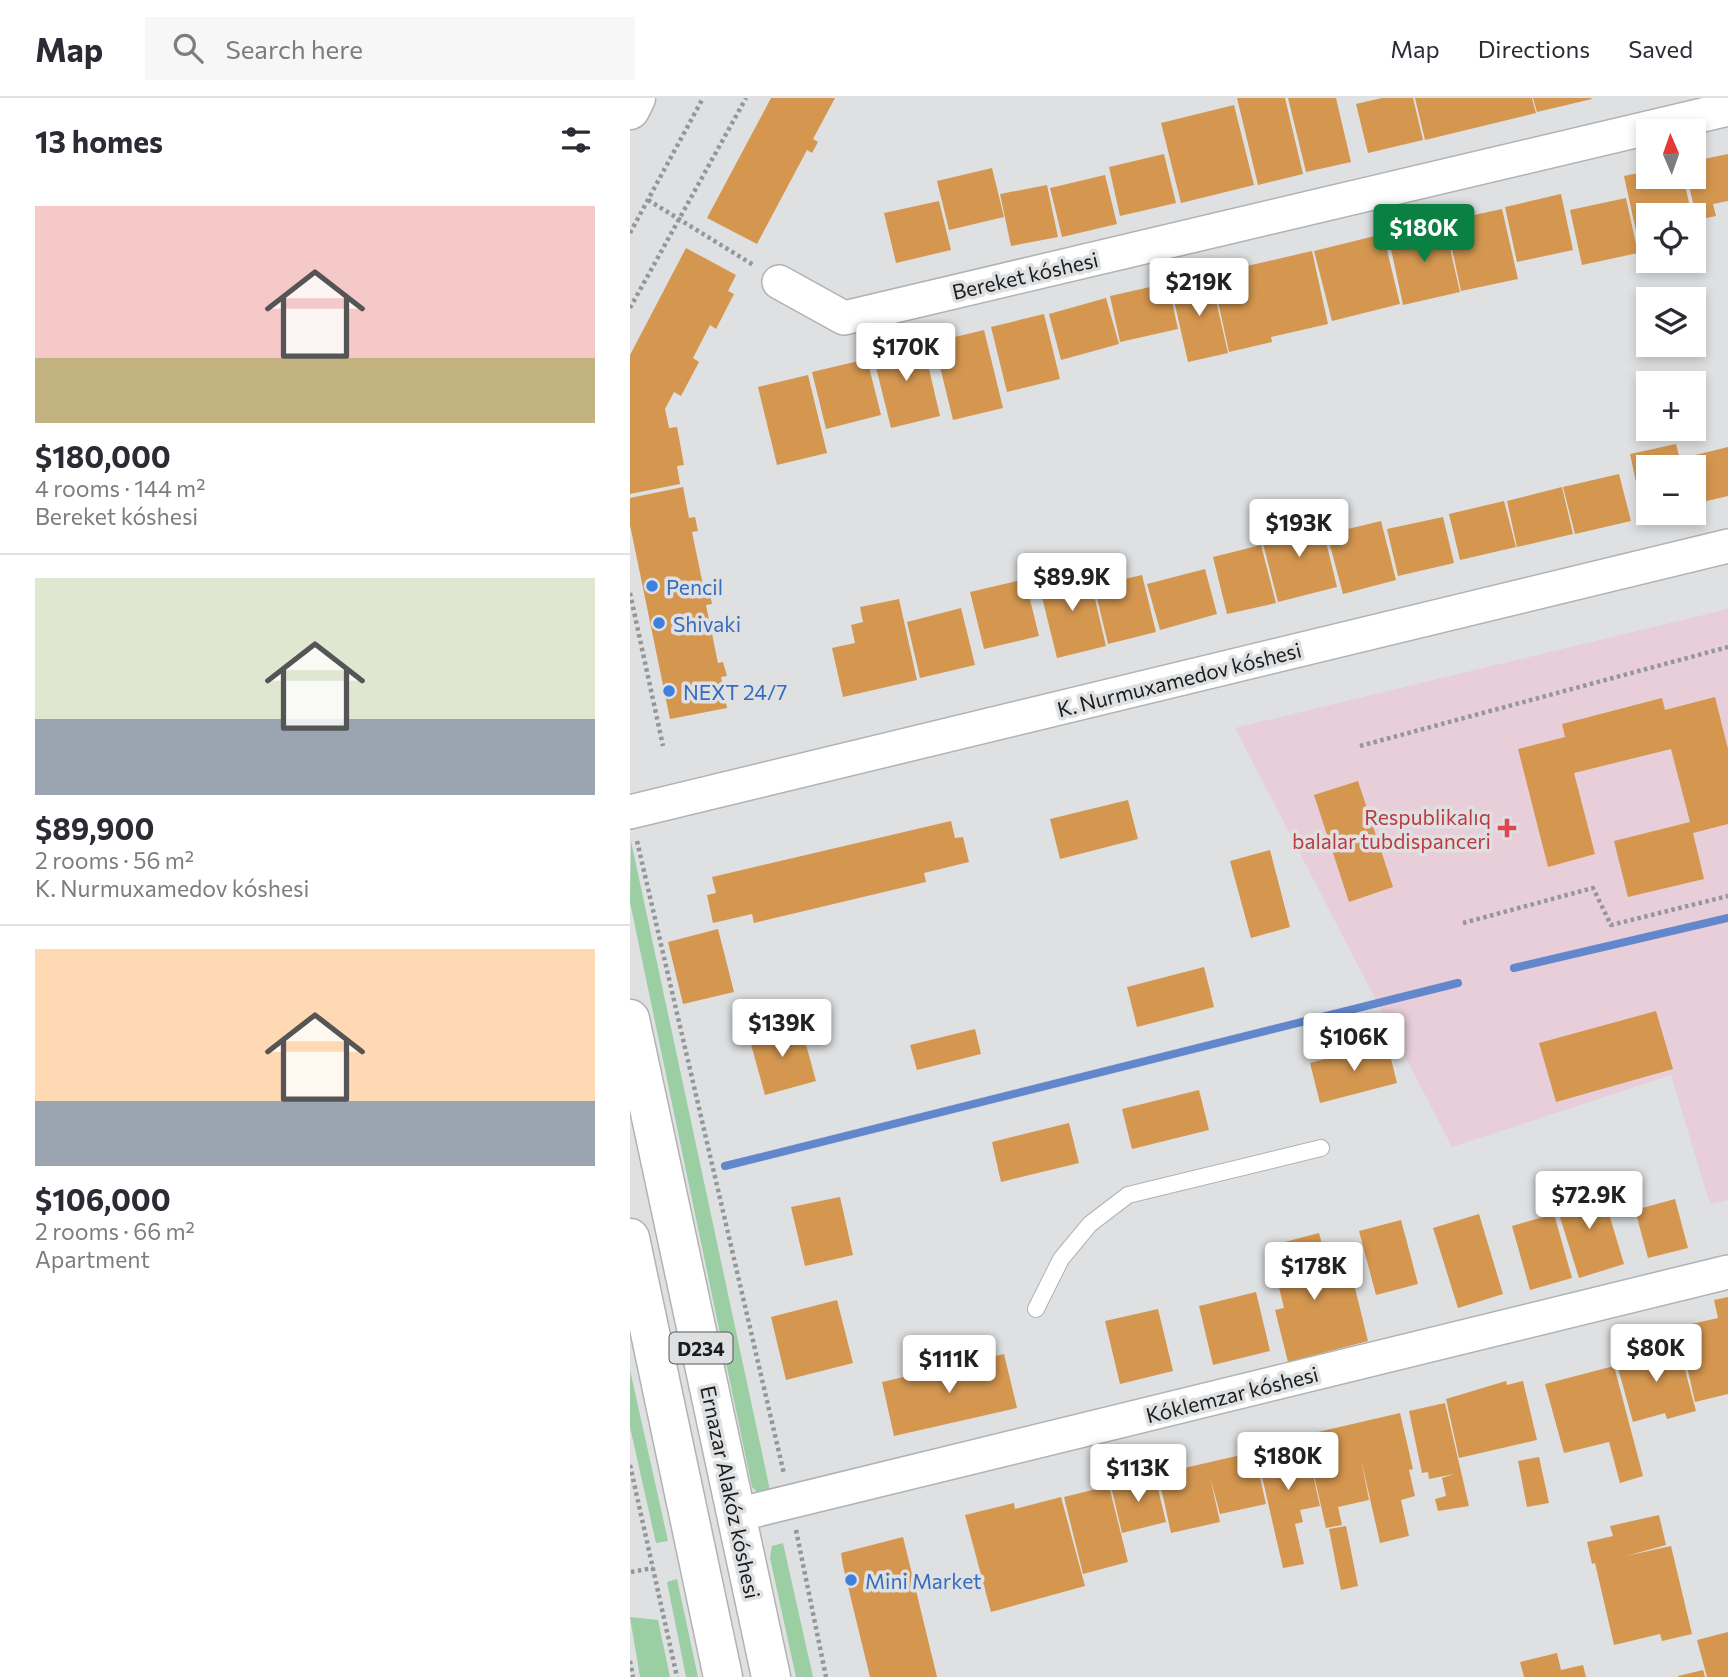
<!DOCTYPE html>
<html lang="en">
<head>
<meta charset="utf-8">
<style>
	body { margin:0; font-family:Commissioner,sans-serif; background:#f7f7f7; color:#2b2b33; height:100vh; display:flex; flex-direction:column; font-size:26px; white-space:nowrap }
	* { box-sizing:border-box; margin:0 }
	p { font-size:23px; color:#7c7c81 }
	.icon { flex:none; width:38px; height:38px; fill:none; stroke:currentColor; stroke-width:2; stroke-linecap:round; stroke-linejoin:round }
	.map { position:relative; flex:1; overflow:hidden }
	.side { display:flex; flex-direction:column; background:#fff; width:630px }
	.side>* { flex:none }
	.needle { width:46px; rotate:358deg }
	.controls { position:absolute; left:1006px; top:21px; display:grid; gap:14px }
	.controls a { display:grid; place-items:center; width:70px; height:70px; border-radius:0px; background:#fff; box-shadow:0 4px 10px #0003; font-size:35px }
	.price { position:absolute; translate:-50% -60px; padding:0 16px; border-radius:7px; background:#fff; color:#222; font-size:23px; line-height:46px; filter:drop-shadow(0 2px 4px #0008) }
	.price::after { content:''; position:absolute; left:50%; top:42px; width:21px; height:16px; margin-left:-10px; background:inherit; clip-path:polygon(0 0,100% 0,50% 100%) }
	.price.selected { background:#0b8043; color:#fff }
	ul { padding:0; list-style:none }
	li { display:grid; align-content:center; gap:14px; height:371px; padding:0 35px }
	li+li { border-top:2px solid #e1e1e2 }
	li span { display:grid; place-items:center; height:217px; border-radius:0px; color:#555 }
	li>.icon { margin-inline-start:auto }
	span .icon { width:126px; height:126px; fill:#fffc; stroke-width:1 }
	li b { font-size:30px }
	h2 { display:flex; justify-content:space-between; align-items:center; height:84px; padding:0 35px; font-size:30px }
	header { display:flex; align-items:center; gap:42px; box-sizing:border-box; height:98px; padding:0 35px; background:#fff; border-bottom:2px solid #e1e1e2 }
	header strong { font-size:33px }
	nav { display:flex; gap:38px; margin-inline-start:auto; font-size:24px }
	.search { width:490px; height:63px; background:#f7f7f7; display:flex; align-items:center; gap:18px; box-sizing:border-box; padding:0 24px; border-radius:0px; color:#7c7c81; font-size:26px }
	main { display:flex; flex:1; min-height:0 }
	.map>svg:first-child { display:block }
	.medical { fill:#e7ced8 }
	.green { fill:#9bcea3 }
	.lines { fill:none; stroke-linecap:round; stroke-linejoin:round }
	.stream { stroke:#6287cd; stroke-width:8 }
	.building { fill:#d59750 }
	.service-casing { stroke:#b0b2b3; stroke-width:18 }
	.minor-casing { stroke:#b0b2b3; stroke-width:36 }
	.primary-casing { stroke:#b0b2b3; stroke-width:41 }
	.path { stroke:#959698; stroke-width:4.5; stroke-dasharray:3.5 3.5; stroke-linecap:butt }
	.service { stroke:#fff; stroke-width:16 }
	.minor { stroke:#fff; stroke-width:33 }
	.primary { stroke:#fff; stroke-width:38 }
	.shop-dot { fill:#3f7fe0; stroke:#dee0e2; stroke-width:2.5 }
	.health-dot { fill:#e0444e; stroke:#dee0e2; stroke-width:2.5 }
	.labels { text-anchor:middle; dominant-baseline:central; stroke-width:7; stroke-linejoin:round; paint-order:stroke }
	.shield { fill:#dee0e2; stroke:#565758; stroke-width:2 }
	.shield-label { font-size:19px; font-weight:bold; fill:#1b1c1d }
	.street-label { font-size:21px; fill:#1b1c1d; stroke:#dee0e2 }
	.shop-label { font-size:21px; fill:#366cbe; stroke:#dee0e2; text-anchor:start }
	.health-label { font-size:21px; fill:#be3a42; stroke:#dee0e2; text-anchor:end }
</style>
</head>
<body>
<header>
<strong>Map</strong>
<div class="search"><svg class="icon" aria-label="search" viewBox="0 0 24 24"><circle cx="10" cy="10" r="6"/><path d="M15 15l6 6"/></svg>Search here</div>
<nav><a>Map</a><a>Directions</a><a>Saved</a></nav>
</header>
<main>
<section class="side">
<h2>13 homes<svg class="icon" aria-label="filters" viewBox="0 0 24 24"><path d="M4 7h16M4 17h16"/><circle cx="9" cy="7" r="2"/><circle cx="15" cy="17" r="2"/></svg></h2>
<ul>
<li><span style="background:linear-gradient(#f6c9c9 70%,#c2b280 0)"><svg class="icon" aria-label="home" viewBox="0 0 24 24"><path d="M3 11l9-7 9 7M6 9v11h12V9"/></svg></span><div><b>$180,000</b><p>4 rooms · 144 m²</p><p>Bereket kóshesi</p></div></li>
<li><span style="background:linear-gradient(#dfe7d0 65%,#9aa5b1 0)"><svg class="icon" aria-label="home" viewBox="0 0 24 24"><path d="M3 11l9-7 9 7M6 9v11h12V9"/></svg></span><div><b>$89,900</b><p>2 rooms · 56 m²</p><p>K. Nurmuxamedov kóshesi</p></div></li>
<li><span style="background:linear-gradient(#ffd9b3 70%,#9aa5b1 0)"><svg class="icon" aria-label="home" viewBox="0 0 24 24"><path d="M3 11l9-7 9 7M6 9v11h12V9"/></svg></span><div><b>$106,000</b><p>2 rooms · 66 m²</p><p>Apartment</p></div></li>
</ul>
</section>
<div class="map">
<svg width="1098" height="1579" viewBox="0 0 1098 1579">
	<rect width="100%" height="100%" fill="#dee0e2"/>
	<path class="medical" d="M 1098,511 L 1098,1102 L 1080,1106 L 1041,977 L 822,1049 L 605,630 Z"/>
	<path class="green" d="M 1,743 L 141,1397 L 130,1397 L 122,1389 L 0,804 Z
		M 0,1272 L 38,1443 L 26,1445 L 0,1329 Z
		M 153,1445 L 183,1579 L 166,1579 L 140,1460 L 142,1448 Z
		M 47,1481 L 68,1579 L 56,1579 L 37,1484 Z
		M 0,1519 L 28,1522 L 40,1579 L 10,1579 Z"/>
	<g class="lines">
		<path class="stream" d="M 884,870 L 1098,820
			M 95,1068 L 828,885"/>
	</g>
	<path class="building" d="M 141,0 L 205,0 L 183,41 L 188,44 L 182,55 L 177,52 L 127,146 L 77,120 Z
		M 607,0 L 655,0 L 673,76 L 628,87 Z
		M 658,0 L 706,0 L 721,64 L 676,74 Z
		M 752,0 L 783,0 L 793,42 L 738,55 L 726,6 Z
		M 785,0 L 902,0 L 906,15 L 795,42 Z
		M 903,0 L 961,0 L 962,1 L 907,14 Z
		M 604,7 L 624,87 L 551,105 L 531,25 Z
		M 534,56 L 546,105 L 490,118 L 479,69 Z
		M 1098,56 L 1098,103 L 1083,106 L 1086,118 L 1067,122 L 1057,79 L 1064,79 L 1064,63 Z
		M 362,70 L 374,119 L 319,132 L 307,83 Z
		M 1018,73 L 1018,79 L 1053,79 L 1062,117 L 1018,117 L 1018,130 L 1006,133 L 994,78 Z
		M 475,77 L 487,126 L 432,139 L 420,90 Z
		M 417,87 L 428,139 L 381,148 L 370,96 Z
		M 931,96 L 943,152 L 887,164 L 875,109 Z
		M 996,100 L 1008,155 L 952,167 L 940,112 Z
		M 309,103 L 321,152 L 266,165 L 254,115 Z
		M 872,111 L 888,181 L 831,193 L 816,123 Z
		M 814,124 L 830,194 L 773,207 L 758,137 Z
		M 753,136 L 770,206 L 702,223 L 684,153 Z
		M 56,150 L 106,177 L 98,193 L 104,196 L 86,231 L 80,227 L 63,260 L 69,264 L 51,298 L 44,294 L 35,311 L 39,330 L 47,329 L 54,367 L 47,368 L 50,386 L 0,396 L 0,257 Z
		M 682,153 L 698,226 L 641,239 L 642,244 L 599,254 L 582,176 Z
		M 580,176 L 598,255 L 558,264 L 540,185 Z
		M 538,185 L 548,231 L 490,244 L 480,198 Z
		M 476,200 L 489,246 L 431,262 L 419,216 Z
		M 414,216 L 430,281 L 377,294 L 361,229 Z
		M 354,232 L 373,310 L 323,322 L 304,244 Z
		M 292,241 L 310,318 L 261,330 L 242,253 Z
		M 237,261 L 251,317 L 196,331 L 182,274 Z
		M 178,277 L 197,355 L 147,367 L 128,289 Z
		M 1046,346 L 1052,369 L 1018,369 L 1018,411 L 1012,412 L 1000,356 Z
		M 1098,349 L 1098,398 L 1064,406 L 1064,369 L 1055,369 L 1053,360 Z
		M 989,376 L 1001,423 L 945,436 L 933,389 Z
		M 53,389 L 59,420 L 65,419 L 68,433 L 62,434 L 74,492 L 79,491 L 82,506 L 76,507 L 88,565 L 93,564 L 97,578 L 91,579 L 97,610 L 40,621 L 0,427 L 0,400 Z
		M 932,389 L 943,436 L 887,449 L 877,403 Z
		M 874,403 L 886,449 L 830,462 L 819,416 Z
		M 690,419 L 707,489 L 648,504 L 630,434 Z
		M 813,419 L 824,465 L 768,478 L 757,431 Z
		M 751,423 L 766,482 L 713,496 L 697,436 Z
		M 631,447 L 646,505 L 597,516 L 583,459 Z
		M 458,471 L 476,548 L 427,560 L 408,483 Z
		M 575,471 L 587,516 L 530,532 L 517,486 Z
		M 512,477 L 526,534 L 478,546 L 464,488 Z
		M 395,481 L 409,538 L 354,551 L 340,494 Z
		M 269,501 L 287,582 L 213,599 L 202,550 L 225,545 L 221,527 L 233,524 L 230,509 Z
		M 331,510 L 345,567 L 290,580 L 277,524 Z
		M 1085,599 L 1098,651 L 1098,726 L 1063,735 L 1074,781 L 998,799 L 984,743 L 1060,724 L 1041,651 L 944,675 L 965,756 L 918,769 L 888,651 L 935,639 L 932,626 L 1032,600 L 1035,612 Z
		M 728,683 L 763,789 L 719,804 L 684,697 Z
		M 498,702 L 508,741 L 430,761 L 420,721 Z
		M 321,723 L 325,740 L 333,739 L 339,764 L 294,775 L 296,784 L 124,825 L 122,816 L 83,825 L 77,797 L 86,795 L 82,779 Z
		M 640,752 L 660,829 L 621,840 L 600,763 Z
		M 88,831 L 104,894 L 53,906 L 38,844 Z
		M 574,869 L 584,909 L 507,929 L 497,889 Z
		M 1026,913 L 1043,971 L 926,1004 L 909,945 Z
		M 170,925 L 186,983 L 135,997 L 119,939 Z
		M 345,931 L 351,956 L 287,972 L 280,947 Z
		M 757,945 L 767,985 L 690,1005 L 680,965 Z
		M 569,992 L 579,1032 L 502,1051 L 492,1011 Z
		M 439,1025 L 449,1065 L 371,1084 L 362,1044 Z
		M 970,1086 L 994,1166 L 949,1180 L 924,1100 Z
		M 210,1099 L 223,1157 L 175,1168 L 161,1109 Z
		M 1045,1101 L 1058,1150 L 1018,1160 L 1005,1112 Z
		M 849,1116 L 873,1196 L 828,1210 L 803,1130 Z
		M 924,1116 L 942,1180 L 900,1192 L 882,1128 Z
		M 771,1122 L 788,1186 L 746,1197 L 729,1133 Z
		M 689,1135 L 703,1187 L 723,1182 L 738,1243 L 658,1264 L 645,1212 L 654,1210 L 639,1148 Z
		M 626,1194 L 640,1253 L 583,1267 L 569,1208 Z
		M 1098,1199 L 1098,1296 L 1065,1304 L 1048,1229 L 1088,1220 L 1084,1202 Z
		M 207,1202 L 223,1265 L 156,1282 L 141,1219 Z
		M 528,1211 L 543,1273 L 490,1286 L 475,1223 Z
		M 1048,1246 L 1066,1313 L 1037,1321 L 1035,1315 L 1003,1324 L 986,1263 Z
		M 374,1256 L 387,1310 L 264,1338 L 252,1284 Z
		M 984,1268 L 1013,1378 L 990,1385 L 979,1344 L 934,1355 L 915,1286 Z
		M 876,1283 L 877,1287 L 893,1283 L 907,1342 L 829,1360 L 816,1301 Z
		M 815,1305 L 839,1408 L 808,1413 L 805,1401 L 816,1398 L 812,1380 L 824,1376 L 799,1381 L 798,1374 L 792,1375 L 779,1313 Z
		M 770,1315 L 783,1371 L 779,1372 L 785,1398 L 771,1402 L 779,1438 L 750,1445 L 731,1361 L 739,1402 L 708,1409 L 712,1427 L 696,1430 L 675,1337 Z
		M 674,1337 L 690,1408 L 670,1412 L 673,1424 L 665,1426 L 674,1466 L 653,1470 L 625,1348 Z
		M 624,1354 L 636,1406 L 590,1416 L 580,1379 L 590,1424 L 541,1435 L 528,1376 Z
		M 909,1359 L 919,1405 L 897,1409 L 888,1363 Z
		M 525,1378 L 536,1424 L 492,1435 L 481,1388 Z
		M 479,1388 L 498,1464 L 453,1476 L 434,1399 Z
		M 431,1399 L 455,1488 L 361,1514 L 335,1417 L 384,1405 L 385,1411 Z
		M 1029,1417 L 1036,1447 L 996,1458 L 1041,1448 L 1062,1536 L 1032,1543 L 1030,1536 L 984,1547 L 965,1465 L 962,1466 L 957,1444 L 983,1438 L 980,1428 Z
		M 716,1428 L 728,1488 L 711,1492 L 699,1431 Z
		M 273,1439 L 307,1579 L 240,1579 L 213,1468 L 211,1455 Z
		M 1098,1534 L 1098,1579 L 1077,1579 L 1067,1542 Z
		M 927,1555 L 931,1572 L 953,1567 L 956,1579 L 894,1579 L 890,1564 Z
		M 1073,1572 L 1075,1579 L 1048,1579 L 1048,1578 Z"/>
	<g class="lines">
		<defs>
			<path id="service" d="M 406,1211 L 431,1161 L 460,1126 L 498,1097 L 691,1050"/>
			<path id="minor" d="M 149,184 L 214,220 L 1098,11
				M 0,714 L 1098,448
				M 106,1417 L 1098,1174"/>
			<path id="primary" d="M 0,12 L 6,0
				M 0,921 L 141,1579
				M 0,1140 L 93,1579"/>
		</defs>
		<use href="#service" class="service-casing"/>
		<use href="#minor" class="minor-casing"/>
		<use href="#primary" class="primary-casing"/>
		<path class="path" d="M 18,102 L 125,168
			M 0,135 L 73,0
			M 0,210 L 116,0
			M 0,495 L 33,648
			M 730,648 L 1098,549
			M 7,743 L 154,1376
			M 833,825 L 963,790 L 981,827 L 1098,798
			M 0,1367 L 47,1579
			M 166,1432 L 196,1579
			M 1,1474 L 23,1470
			M 0,1563 L 3,1579"/>
		<use href="#service" class="service"/>
		<use href="#minor" class="minor"/>
		<use href="#primary" class="primary"/>
	</g>
	<g class="shop-dot">
		<circle cx="22" cy="488" r="7"/>
		<circle cx="29" cy="525" r="7"/>
		<circle cx="39" cy="593" r="7"/>
		<circle cx="221" cy="1482" r="7"/>
	</g>
	<path class="health-dot" d="M873.5 719.5h7v7h7v7h-7v7h-7v-7h-7v-7h7z"/>
	<g class="labels">
		<rect class="shield" x="39.5" y="1234.5" width="63" height="31" rx="5"/>
		<g class="shield-label">
			<text x="71" y="1250">D234</text>
		</g>
		<g class="street-label">
			<text transform="translate(395 177) rotate(-13)">Bereket kóshesi</text>
			<text transform="translate(549 581) rotate(-14)">K. Nurmuxamedov kóshesi</text>
			<text transform="translate(602 1296) rotate(-14)">Kóklemzar kóshesi</text>
			<text transform="translate(101 1394) rotate(78)">Ernazar Alakóz kóshesi</text>
		</g>
		<g class="shop-label">
			<text x="36" y="488">Pencil</text>
			<text x="43" y="525">Shivaki</text>
			<text x="53" y="593">NEXT 24/7</text>
			<text x="235" y="1482">Mini Market</text>
		</g>
		<g class="health-label">
			<text x="861" y="718">Respublikalıq<tspan x="861" dy="24">balalar tubdispanceri</tspan></text>
		</g>
	</g>
</svg>
<div class="controls">
<a><svg class="needle" viewBox="-14 -14 28 28"><path d="M0-13l5 13h-10z" fill="#e53935"/><path d="M0 13l5-13h-10z" fill="#7c7c81"/></svg></a>
<a><svg class="icon" aria-label="locate" viewBox="0 0 24 24"><circle cx="12" cy="12" r="6"/><path d="M12 2v4M12 18v4M2 12h4M18 12h4"/></svg></a>
<a><svg class="icon" aria-label="layers" viewBox="0 0 24 24"><path d="M12 4l9 5-9 5-9-5zM3 14l9 5 9-5"/></svg></a>
<a>+</a>
<a>−</a>
</div>
<b class="price selected" style="left:794px;top:166px">$180K</b>
<b class="price" style="left:569px;top:220px">$219K</b>
<b class="price" style="left:276px;top:285px">$170K</b>
<b class="price" style="left:669px;top:461px">$193K</b>
<b class="price" style="left:442px;top:515px">$89.9K</b>
<b class="price" style="left:152px;top:961px">$139K</b>
<b class="price" style="left:724px;top:975px">$106K</b>
<b class="price" style="left:959px;top:1133px">$72.9K</b>
<b class="price" style="left:684px;top:1204px">$178K</b>
<b class="price" style="left:1026px;top:1286px">$80K</b>
<b class="price" style="left:319px;top:1297px">$111K</b>
<b class="price" style="left:658px;top:1394px">$180K</b>
<b class="price" style="left:508px;top:1406px">$113K</b>
</div>
</main>
</body>
</html>
